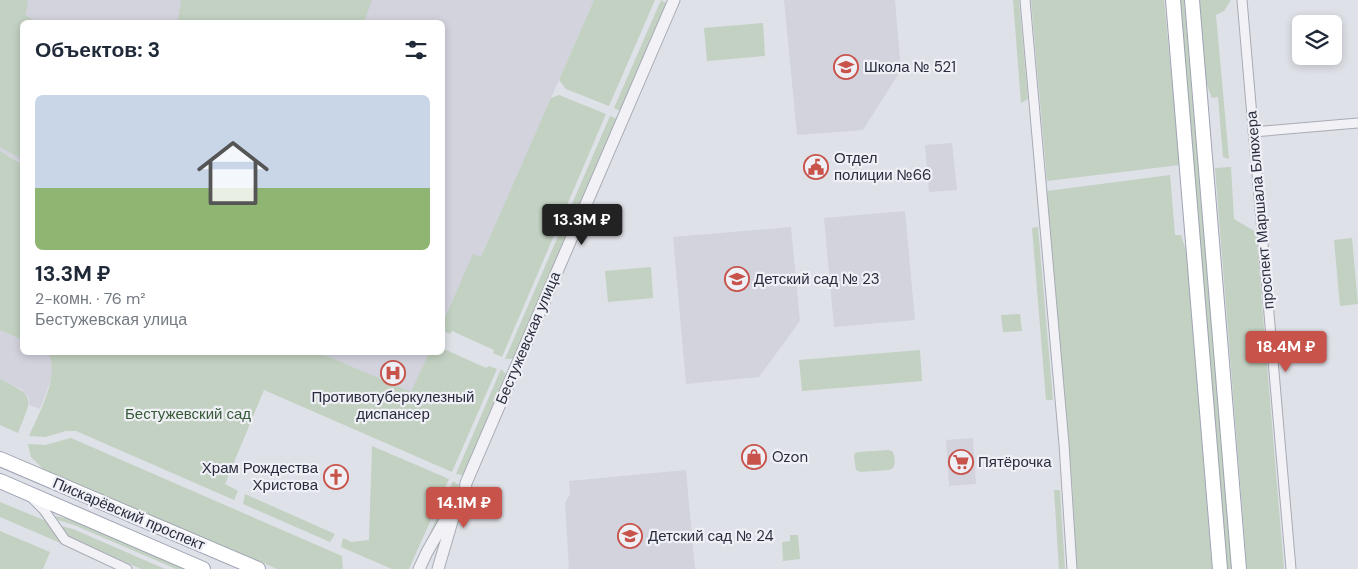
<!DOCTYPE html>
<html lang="ru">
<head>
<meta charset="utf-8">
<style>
	body { margin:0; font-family:"DM Sans",sans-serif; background:#f6f6f7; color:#1f2937; height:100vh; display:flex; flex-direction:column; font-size:19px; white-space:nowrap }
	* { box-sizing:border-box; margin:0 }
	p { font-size:16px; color:#747a83 }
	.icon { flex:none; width:28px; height:28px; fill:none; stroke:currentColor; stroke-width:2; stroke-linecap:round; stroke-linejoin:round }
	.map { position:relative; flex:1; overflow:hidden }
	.sheet { position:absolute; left:20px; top:20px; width:425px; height:335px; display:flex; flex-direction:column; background:#fff; border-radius:8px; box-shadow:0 2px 8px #0003 }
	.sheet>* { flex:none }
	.tools { position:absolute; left:1292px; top:15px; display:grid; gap:10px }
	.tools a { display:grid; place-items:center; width:50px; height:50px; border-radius:8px; background:#fff; box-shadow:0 2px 8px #0003; font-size:25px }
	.price { position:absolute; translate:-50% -42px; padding:0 11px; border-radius:5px; background:#c7534b; color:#fff; font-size:16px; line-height:32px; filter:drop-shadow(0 1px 2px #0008) }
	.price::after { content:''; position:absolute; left:50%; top:30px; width:15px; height:11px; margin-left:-8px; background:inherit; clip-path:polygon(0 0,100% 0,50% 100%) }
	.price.selected { background:#222; color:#fff }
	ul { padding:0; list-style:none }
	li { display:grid; align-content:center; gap:10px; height:265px; padding:0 15px }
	li span { display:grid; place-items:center; height:155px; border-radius:8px; color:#555 }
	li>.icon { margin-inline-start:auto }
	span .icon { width:90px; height:90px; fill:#fffc; stroke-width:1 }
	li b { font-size:21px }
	h2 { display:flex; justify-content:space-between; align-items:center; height:60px; padding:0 15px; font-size:21px }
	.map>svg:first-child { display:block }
	.built { fill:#d2d3dd }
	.green { fill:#c2d1c1 }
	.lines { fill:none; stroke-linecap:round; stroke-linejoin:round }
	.minor-casing { stroke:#a8abb5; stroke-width:11 }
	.tertiary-casing { stroke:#a8abb5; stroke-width:13 }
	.primary-casing { stroke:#9fa3b3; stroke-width:16 }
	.minor { stroke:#f2f2f6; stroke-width:9 }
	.tertiary { stroke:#f2f2f6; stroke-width:11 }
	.primary { stroke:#fff; stroke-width:14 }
	.labels { text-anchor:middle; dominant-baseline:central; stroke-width:4.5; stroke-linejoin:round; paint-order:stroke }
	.poi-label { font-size:15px; fill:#292c3e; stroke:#eff0f5; text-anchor:start }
	.street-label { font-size:15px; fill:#292c3e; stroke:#eff0f5 }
	.park-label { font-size:15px; fill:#375938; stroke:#eff0f5 }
</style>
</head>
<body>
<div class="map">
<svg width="1358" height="569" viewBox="0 0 1358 569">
	<rect width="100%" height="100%" fill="#dfe1e8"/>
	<path class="built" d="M 0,0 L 594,0 L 481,258 L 473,255 L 443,322 L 442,22 L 22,22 L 22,163 L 0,151 Z
		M 784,0 L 895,0 L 901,70 L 863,130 L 797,135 Z
		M 952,143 L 957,190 L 929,192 L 925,145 Z
		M 905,211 L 915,320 L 834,327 L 824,218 Z
		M 791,227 L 800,321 L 759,377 L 686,384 L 673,237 Z
		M 0,330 L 22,340 L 22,352 L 48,353 L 51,358 L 53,368 L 50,382 L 40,409 L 29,405 L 29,398 L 21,389 L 0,379 Z
		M 320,353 L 429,353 L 412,393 Z
		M 973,438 L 976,484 L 949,486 L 946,440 Z
		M 686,470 L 695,569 L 569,569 L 565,503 L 570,494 L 569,481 Z"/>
	<path class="green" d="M 0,0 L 27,0 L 28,5 L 25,15 L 37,22 L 22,22 L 22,159 L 0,147 Z
		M 181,0 L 372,0 L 364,22 L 178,22 Z
		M 594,0 L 655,0 L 609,106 L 566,89 L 559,80 Z
		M 661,0 L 666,3 L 621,111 L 614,108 Z
		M 1013,0 L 1019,0 L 1028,99 L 1021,103 Z
		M 1031,0 L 1164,0 L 1180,165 L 1047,181 Z
		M 1179,0 L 1184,0 L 1232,569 L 1227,569 Z
		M 1198,0 L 1231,0 L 1224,11 L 1216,15 L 1229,159 L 1223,157 L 1218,97 L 1212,98 L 1205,80 Z
		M 763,23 L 765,56 L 707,61 L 704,28 Z
		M 559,95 L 606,114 L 502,357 L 493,353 L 494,350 L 452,331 L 450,334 L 443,331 L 443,322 L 473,254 L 481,257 L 551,98 Z
		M 610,116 L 617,119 L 513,359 L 505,359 Z
		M 0,151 L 22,164 L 22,340 L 0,330 Z
		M 1231,167 L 1234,219 L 1256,232 L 1284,569 L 1247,569 L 1215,168 Z
		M 1170,175 L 1175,235 L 1181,235 L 1187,254 L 1212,569 L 1077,569 L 1072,483 L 1047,191 Z
		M 1038,227 L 1053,400 L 1046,400 L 1032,228 Z
		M 1352,238 L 1358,304 L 1340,306 L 1334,240 Z
		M 651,267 L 653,298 L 608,302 L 605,271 Z
		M 1020,314 L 1022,331 L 1003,332 L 1001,315 Z
		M 443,345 L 444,346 L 444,349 L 486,368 L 489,366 L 497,369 L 452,472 L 264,390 L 225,484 L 238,491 L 234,500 L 76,431 L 66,431 L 45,437 L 29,436 C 38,415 61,374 48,353 L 320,353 L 411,392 L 429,353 L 442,352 Z
		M 920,350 L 922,381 L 802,391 L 799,360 Z
		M 501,369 L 506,374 L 463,475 L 456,474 Z
		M 0,379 C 37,397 32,397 18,433 L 0,425 Z
		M 71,438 L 342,556 L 343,569 L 277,569 L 43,469 L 31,457 L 28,444 L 45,445 Z
		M 372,446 L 449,479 L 409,569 L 392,569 L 341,547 L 343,538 L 351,542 L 369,540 Z
		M 888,450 L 892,451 C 895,456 896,463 893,468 L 889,470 L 860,472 L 856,470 L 854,457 L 855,453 L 859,452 Z
		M 453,481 L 459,485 L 449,508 L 426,542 Z
		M 1054,490 L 1060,490 L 1065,569 L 1059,569 Z
		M 245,494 L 335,534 L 330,542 L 243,504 Z
		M 0,502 L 46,521 L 65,545 L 0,517 Z
		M 55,516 L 78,521 L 189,569 L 176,569 L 74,525 L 58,520 Z
		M 61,526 L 73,529 L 165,569 L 141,569 L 68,536 Z
		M 0,531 L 50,552 L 43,569 L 0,569 Z
		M 790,535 L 798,535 L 800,559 L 783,561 L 782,542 L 790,541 Z"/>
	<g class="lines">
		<defs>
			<path id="minor" d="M 1025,0 L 1064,444 L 1072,569
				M 1242,0 L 1291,569
				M 1253,132 L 1358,123
				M 33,499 L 44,510 L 65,540 L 127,569"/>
			<path id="tertiary" d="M 419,569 L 427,552 L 451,510
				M 438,569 L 453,518 L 465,491 L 466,483 L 674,0"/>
			<path id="primary" d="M 1173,0 L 1220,569
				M 1192,0 L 1239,569
				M 0,459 L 258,569
				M 0,481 L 203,569"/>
		</defs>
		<use href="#minor" class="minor-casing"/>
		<use href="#tertiary" class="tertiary-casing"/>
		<use href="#primary" class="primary-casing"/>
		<use href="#minor" class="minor"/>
		<use href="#tertiary" class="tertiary"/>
		<use href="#primary" class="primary"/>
	</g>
	<defs>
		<symbol id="school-ring" viewBox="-11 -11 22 22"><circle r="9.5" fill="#eff0f5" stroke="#c7534b" stroke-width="1.5"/><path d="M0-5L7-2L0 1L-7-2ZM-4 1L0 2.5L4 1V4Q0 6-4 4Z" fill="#c7534b"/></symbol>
		<symbol id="civic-ring" viewBox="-11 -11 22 22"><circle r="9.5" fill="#eff0f5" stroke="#c7534b" stroke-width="1.5"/><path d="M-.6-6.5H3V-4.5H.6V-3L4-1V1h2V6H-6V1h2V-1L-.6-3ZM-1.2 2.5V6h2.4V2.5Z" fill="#c7534b"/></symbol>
		<symbol id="hospital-ring" viewBox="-11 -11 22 22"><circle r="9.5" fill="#eff0f5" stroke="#c7534b" stroke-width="1.5"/><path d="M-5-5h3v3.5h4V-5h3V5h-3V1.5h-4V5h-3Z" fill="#c7534b"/></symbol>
		<symbol id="shop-ring" viewBox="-11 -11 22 22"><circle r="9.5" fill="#eff0f5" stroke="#c7534b" stroke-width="1.5"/><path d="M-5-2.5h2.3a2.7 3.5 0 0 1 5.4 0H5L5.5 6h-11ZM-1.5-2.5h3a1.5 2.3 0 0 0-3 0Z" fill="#c7534b"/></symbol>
		<symbol id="supermarket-ring" viewBox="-11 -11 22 22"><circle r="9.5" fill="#eff0f5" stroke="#c7534b" stroke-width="1.5"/><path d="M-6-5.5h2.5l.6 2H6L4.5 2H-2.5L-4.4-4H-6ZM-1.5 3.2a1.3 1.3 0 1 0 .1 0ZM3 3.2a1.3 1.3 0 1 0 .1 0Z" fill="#c7534b"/></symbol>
		<symbol id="church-ring" viewBox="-11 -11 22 22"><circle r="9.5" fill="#eff0f5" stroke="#c7534b" stroke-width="1.5"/><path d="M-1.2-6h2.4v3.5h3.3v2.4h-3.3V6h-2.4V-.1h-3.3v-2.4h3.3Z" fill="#c7534b"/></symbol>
	</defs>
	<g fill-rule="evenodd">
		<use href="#school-ring" x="832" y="53" width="28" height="28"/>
		<use href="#civic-ring" x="802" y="153" width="28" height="28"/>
		<use href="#school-ring" x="723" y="265" width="28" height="28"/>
		<use href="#hospital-ring" x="379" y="359" width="28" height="28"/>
		<use href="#shop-ring" x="740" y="443" width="28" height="28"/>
		<use href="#supermarket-ring" x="947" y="448" width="28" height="28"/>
		<use href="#church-ring" x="322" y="463" width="28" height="28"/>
		<use href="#school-ring" x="616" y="522" width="28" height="28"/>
	</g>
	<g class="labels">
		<g class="poi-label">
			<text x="864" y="67">Школа № 521</text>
			<text x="834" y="158">Отдел<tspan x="834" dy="17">полиции №66</tspan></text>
			<text x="754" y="279">Детский сад № 23</text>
			<text x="393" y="397" text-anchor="middle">Противотуберкулезный<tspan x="393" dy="17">диспансер</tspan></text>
			<text x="772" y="457">Ozon</text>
			<text x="978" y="462">Пятёрочка</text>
			<text x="318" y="468" text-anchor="end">Храм Рождества<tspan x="318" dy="17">Христова</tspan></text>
			<text x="648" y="536">Детский сад № 24</text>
		</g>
		<g class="street-label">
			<text transform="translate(1260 210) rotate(-95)">проспект Маршала Блюхера</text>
			<text transform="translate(528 338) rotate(-67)">Бестужевская улица</text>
			<text transform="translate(129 514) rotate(23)">Пискарёвский проспект</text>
		</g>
		<g class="park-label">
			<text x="188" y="414">Бестужевский сад</text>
		</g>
	</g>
</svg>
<div class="tools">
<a><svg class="icon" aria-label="layers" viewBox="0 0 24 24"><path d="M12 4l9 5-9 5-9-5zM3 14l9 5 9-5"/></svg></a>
</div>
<b class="price selected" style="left:582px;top:246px">13.3M ₽</b>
<b class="price" style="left:1286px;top:373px">18.4M ₽</b>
<b class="price" style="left:464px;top:529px">14.1M ₽</b>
<section class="sheet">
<h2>Объектов: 3<svg class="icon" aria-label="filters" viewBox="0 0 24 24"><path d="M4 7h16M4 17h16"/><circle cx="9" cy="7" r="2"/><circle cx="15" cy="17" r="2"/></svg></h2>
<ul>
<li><span style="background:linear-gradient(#c9d6e8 60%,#8fb573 0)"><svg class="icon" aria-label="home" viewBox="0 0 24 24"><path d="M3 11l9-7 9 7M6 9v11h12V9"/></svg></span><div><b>13.3M ₽</b><p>2-комн. · 76 m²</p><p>Бестужевская улица</p></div></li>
</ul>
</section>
</div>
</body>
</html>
